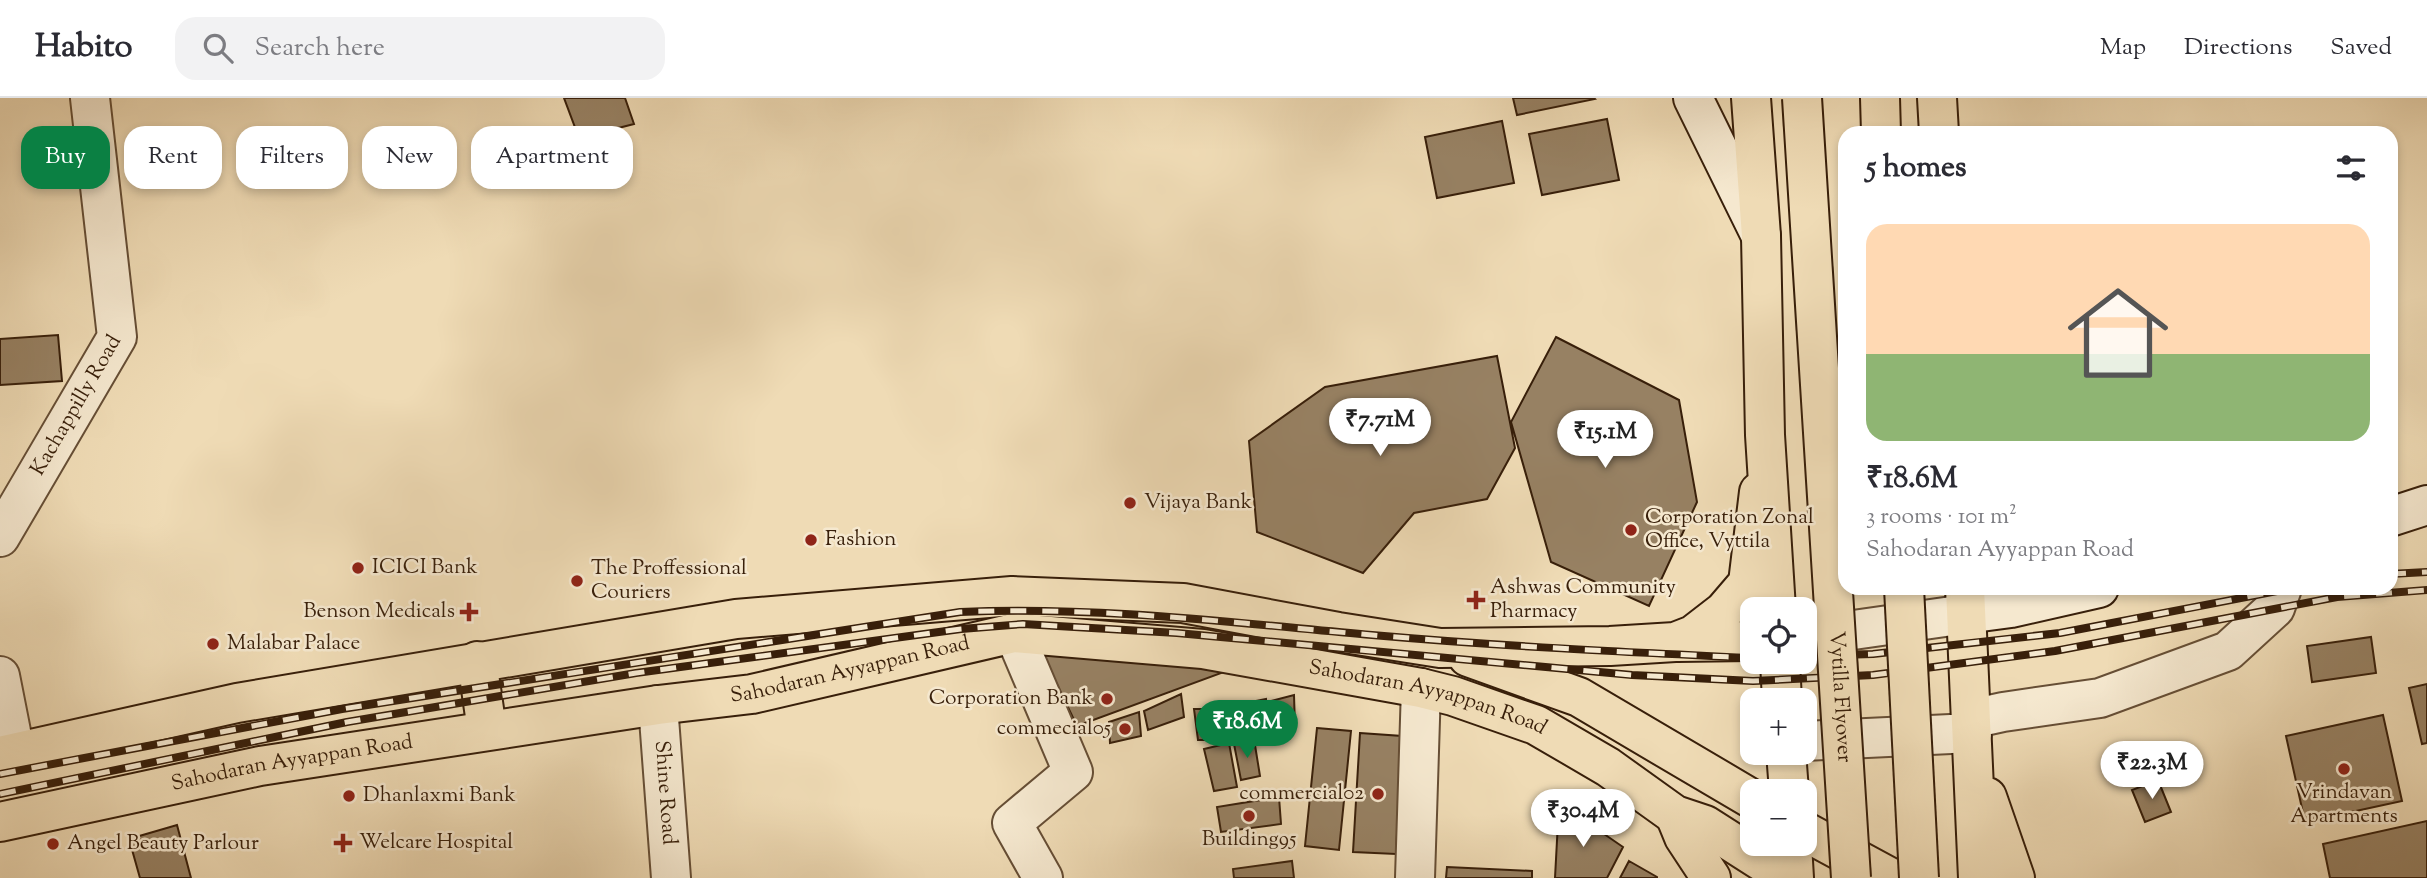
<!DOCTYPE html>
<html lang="en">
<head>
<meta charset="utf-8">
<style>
	body { margin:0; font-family:"Sorts Mill Goudy",serif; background:#f2f2f3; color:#2b2b33; height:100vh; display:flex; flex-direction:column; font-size:26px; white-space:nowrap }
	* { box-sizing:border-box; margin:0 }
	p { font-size:23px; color:#7c7c81 }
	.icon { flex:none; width:38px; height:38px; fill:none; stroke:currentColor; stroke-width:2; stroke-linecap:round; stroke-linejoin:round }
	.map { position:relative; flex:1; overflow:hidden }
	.sheet { position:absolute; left:1838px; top:28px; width:560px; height:469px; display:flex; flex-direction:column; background:#fff; border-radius:21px; box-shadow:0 4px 10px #0003 }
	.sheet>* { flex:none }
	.guide { position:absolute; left:21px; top:28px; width:665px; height:63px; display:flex; gap:14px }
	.tools { position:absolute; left:1740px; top:499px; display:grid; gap:14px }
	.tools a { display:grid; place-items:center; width:77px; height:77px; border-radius:14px; background:#fff; box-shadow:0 4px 10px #0003; font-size:35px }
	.price { position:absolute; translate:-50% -60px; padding:0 16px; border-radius:24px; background:#fff; color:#222; font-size:23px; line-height:46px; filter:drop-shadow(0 2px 4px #0008) }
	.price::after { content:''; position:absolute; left:50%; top:42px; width:21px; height:16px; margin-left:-10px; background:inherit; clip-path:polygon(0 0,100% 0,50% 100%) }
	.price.selected { background:#0b8043; color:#fff }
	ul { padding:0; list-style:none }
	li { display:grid; align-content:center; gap:14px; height:371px; padding:0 28px }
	li span { display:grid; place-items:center; height:217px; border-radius:21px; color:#555 }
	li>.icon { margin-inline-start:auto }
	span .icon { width:126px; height:126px; fill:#fffc; stroke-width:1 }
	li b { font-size:30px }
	h2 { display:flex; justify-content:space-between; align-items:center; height:84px; padding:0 28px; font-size:30px }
	.tag { padding:0 24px; border-radius:21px; background:#fff; box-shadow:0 4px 10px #0003; font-size:24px; line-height:63px }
	.tag.selected { background:#0b8043; color:#fff }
	header { display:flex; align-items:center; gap:42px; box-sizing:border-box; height:98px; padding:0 35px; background:#fff; border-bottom:2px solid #e1e1e2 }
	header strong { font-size:33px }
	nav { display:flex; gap:38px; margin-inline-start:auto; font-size:24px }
	.search { width:490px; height:63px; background:#f2f2f3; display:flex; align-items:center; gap:18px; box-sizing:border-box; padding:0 24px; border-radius:21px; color:#7c7c81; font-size:26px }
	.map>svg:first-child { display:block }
	.building { fill:#978163; stroke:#381f0a; stroke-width:2 }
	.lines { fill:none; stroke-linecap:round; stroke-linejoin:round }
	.minor-casing { stroke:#664e35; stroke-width:42 }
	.tertiary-casing { stroke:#664e35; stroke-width:42 }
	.secondary-casing { stroke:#381f0a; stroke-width:42 }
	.primary-casing { stroke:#381f0a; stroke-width:42 }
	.trunk-casing { stroke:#381f0a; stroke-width:42 }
	.minor { stroke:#f5e8cf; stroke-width:38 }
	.tertiary { stroke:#f5e8cf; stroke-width:38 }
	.secondary { stroke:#f5e8cf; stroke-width:38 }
	.primary { stroke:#efdbb5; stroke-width:38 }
	.trunk { stroke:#efdbb5; stroke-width:38 }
	.rail-casing { stroke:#381f0a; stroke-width:8 }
	.rail { stroke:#f5e8cf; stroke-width:5; stroke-dasharray:16; stroke-linecap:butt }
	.trunk-bridge-casing { stroke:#381f0a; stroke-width:42; stroke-linecap:butt }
	.trunk-bridge { stroke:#efdbb5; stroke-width:38 }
	.poi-dot { fill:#8f2418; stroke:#f5e8cf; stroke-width:2.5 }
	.labels { text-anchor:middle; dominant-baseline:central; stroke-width:5; stroke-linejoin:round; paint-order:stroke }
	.street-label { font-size:21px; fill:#381f0a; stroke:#f5e8cf }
	.poi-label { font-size:21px; fill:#381f0a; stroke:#f5e8cf; text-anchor:start }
</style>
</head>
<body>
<header>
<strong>Habito</strong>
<div class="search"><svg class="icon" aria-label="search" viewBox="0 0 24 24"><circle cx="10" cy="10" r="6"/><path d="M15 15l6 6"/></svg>Search here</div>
<nav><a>Map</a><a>Directions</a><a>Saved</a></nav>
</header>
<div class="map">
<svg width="2427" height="780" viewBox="0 0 2427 780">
	<rect width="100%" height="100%" fill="#efdbb5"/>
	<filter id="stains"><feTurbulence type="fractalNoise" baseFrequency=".00286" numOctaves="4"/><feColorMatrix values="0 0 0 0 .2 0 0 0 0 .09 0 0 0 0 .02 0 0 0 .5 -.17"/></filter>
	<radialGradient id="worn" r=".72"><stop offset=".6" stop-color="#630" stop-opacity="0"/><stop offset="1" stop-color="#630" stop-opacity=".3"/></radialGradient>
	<path class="building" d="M 564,0 L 625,0 L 634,26 L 579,40 Z
		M 1513,0 L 1594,0 L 1595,1 L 1517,17 Z
		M 1607,21 L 1619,82 L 1542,97 L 1529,36 Z
		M 1502,23 L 1514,85 L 1437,100 L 1425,39 Z
		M 58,237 L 62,283 L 0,287 L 0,241 Z
		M 1556,239 L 1679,302 L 1697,404 L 1649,508 L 1551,464 L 1511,324 Z
		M 1497,258 L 1515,350 L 1487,401 L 1414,415 L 1363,475 L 1257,434 L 1249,343 L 1325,289 Z
		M 2371,539 L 2376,575 L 2312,584 L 2307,548 Z
		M 1037,545 L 1224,574 L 1077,628 Z
		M 2427,586 L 2427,645 L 2422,646 L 2409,590 Z
		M 1181,596 L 1184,619 L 1148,632 L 1144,613 Z
		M 1294,597 L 1295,630 L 1272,632 L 1271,603 Z
		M 1266,601 L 1268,633 L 1237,635 L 1231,608 Z
		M 1194,611 L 1225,611 L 1225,642 L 1198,642 Z
		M 1139,614 L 1141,638 L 1110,645 L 1109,624 Z
		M 2383,617 L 2402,703 L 2305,724 L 2286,638 Z
		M 1317,630 L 1351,633 L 1339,752 L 1305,748 Z
		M 1360,635 L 1402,638 L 1396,756 L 1353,754 Z
		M 1254,641 L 1260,678 L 1241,682 L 1234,646 Z
		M 1229,645 L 1237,689 L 1214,693 L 1204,651 Z
		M 2158,682 L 2171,714 L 2145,724 L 2132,692 Z
		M 1279,699 L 1281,726 L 1221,734 L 1217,709 Z
		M 1559,705 L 1623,749 L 1607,780 L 1555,780 Z
		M 2427,723 L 2427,780 L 2330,780 L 2323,746 Z
		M 177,727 L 191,780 L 140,780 L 129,741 Z
		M 1292,763 L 1294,780 L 1234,780 L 1233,771 Z
		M 1629,763 L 1657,779 L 1657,780 L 1620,780 Z
		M 1447,769 L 1532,773 L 1532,780 L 1446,780 Z"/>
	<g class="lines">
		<defs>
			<g id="minor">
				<path id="s1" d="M 0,439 L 117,239 L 90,0"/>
				<path d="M 1014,535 L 1073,674 L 1012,725 L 1043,780"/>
				<path d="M 0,578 L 15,654"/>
				<path id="s2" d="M 658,607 L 671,780"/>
				<path d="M 1415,780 L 1421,590"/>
			</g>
			<path id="tertiary" d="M 1804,539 L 1966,516
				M 1971,621 L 2003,614 L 2100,600 L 2228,553 L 2275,510 L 2282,490
				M 1804,643 L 1972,635"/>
			<path id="secondary" d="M 1693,0 L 1761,138
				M 2390,419 L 2427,407
				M 1966,516 L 2011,510 L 2099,490"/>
			<g id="primary">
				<path d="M 1677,544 L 1752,543"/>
				<path d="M 1468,559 L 1579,599 L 1752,701"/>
				<path d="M 477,563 L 487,632"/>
				<path d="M 0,658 L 237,605 L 736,521 L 1012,498 L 1183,505 L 1338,534 L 1440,550 L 1610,548 L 1675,544 L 1693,537 L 1724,513 L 1748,485 L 1759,394"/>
				<path id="s3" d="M 0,724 L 260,668 L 658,607 L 752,596 L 1014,535 L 1203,551 L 1421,590 L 1453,598 L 1536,627 L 1608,669 L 1675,717 L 1705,727 L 1788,780"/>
				<path d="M 1804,733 L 1891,780"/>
			</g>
			<path id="trunk" d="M 1751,0 L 1761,138 L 1765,337 L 1776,511
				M 1880,0 L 1881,35
				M 1937,0 L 1939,35
				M 1965,490 L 1978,780
				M 1780,564 L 1782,602
				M 1786,654 L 1789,693
				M 1987,699 L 2015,780
				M 1675,717 L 1684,739 L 1711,780
				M 1792,746 L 1794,780"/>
		</defs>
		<use href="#minor" class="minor-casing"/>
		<use href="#tertiary" class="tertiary-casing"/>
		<use href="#secondary" class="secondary-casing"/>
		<use href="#primary" class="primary-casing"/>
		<use href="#trunk" class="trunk-casing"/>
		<use href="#minor" class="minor"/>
		<use href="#tertiary" class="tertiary"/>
		<use href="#secondary" class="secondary"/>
		<use href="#primary" class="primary"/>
		<use href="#trunk" class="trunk"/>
		<defs>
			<path id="rail" d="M 2390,476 L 2427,474
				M 1804,558 L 1873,556 L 2060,535 L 2293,490
				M 0,676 L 342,611 L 960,514 C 1098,508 1235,525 1372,537 C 1498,548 1625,554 1752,560
				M 0,696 L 347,624 L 636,575 L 961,531 L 1023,526 L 1177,535 L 1632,577 L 1753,583 L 1873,577 L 2055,553 L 2337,499 L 2427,492"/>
		</defs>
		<use href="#rail" class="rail-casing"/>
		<use href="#rail" class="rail"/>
		<defs>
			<g id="trunk-bridge">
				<path id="s4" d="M 1802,0 L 1851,780"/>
				<path d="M 1904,490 L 1919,780"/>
			</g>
		</defs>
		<use href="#trunk-bridge" class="trunk-bridge-casing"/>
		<use href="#trunk-bridge" class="trunk-bridge"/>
	</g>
	<g class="poi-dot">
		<circle cx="1130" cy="405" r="7"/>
		<circle cx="1631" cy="432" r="7"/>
		<circle cx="811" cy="442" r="7"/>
		<circle cx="358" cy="470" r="7"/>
		<circle cx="577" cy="483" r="7"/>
		<path d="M1472.5 491.5h7v7h7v7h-7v7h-7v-7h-7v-7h7z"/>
		<path d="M465.5 503.5h7v7h7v7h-7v7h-7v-7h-7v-7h7z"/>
		<circle cx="213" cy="546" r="7"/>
		<circle cx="1107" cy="601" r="7"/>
		<circle cx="1125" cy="631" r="7"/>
		<circle cx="2344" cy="671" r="7"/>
		<circle cx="1378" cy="696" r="7"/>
		<circle cx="349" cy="698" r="7"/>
		<circle cx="1249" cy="718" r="7"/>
		<path d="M339.5 734.5h7v7h7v7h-7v7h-7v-7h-7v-7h7z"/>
		<circle cx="53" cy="746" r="7"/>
	</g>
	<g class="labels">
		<g class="street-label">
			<text stroke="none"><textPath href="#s1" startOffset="152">Kachappilly Road</textPath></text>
			<text stroke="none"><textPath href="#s3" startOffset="864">Sahodaran Ayyappan Road</textPath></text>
			<text stroke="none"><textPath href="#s4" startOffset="600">Vytilla Flyover</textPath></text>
			<text stroke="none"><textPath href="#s3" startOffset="1452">Sahodaran Ayyappan Road</textPath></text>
			<text stroke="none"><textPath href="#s3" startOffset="298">Sahodaran Ayyappan Road</textPath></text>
			<text stroke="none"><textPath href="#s2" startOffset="88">Shine Road</textPath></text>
		</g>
		<g class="poi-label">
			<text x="1144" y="405">Vijaya Bank</text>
			<text x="1645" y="420">Corporation Zonal<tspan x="1645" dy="24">Office, Vyttila</tspan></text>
			<text x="825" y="442">Fashion</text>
			<text x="372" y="470">ICICI Bank</text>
			<text x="591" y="471">The Proffessional<tspan x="591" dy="24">Couriers</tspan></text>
			<text x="1490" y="490">Ashwas Community<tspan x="1490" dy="24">Pharmacy</tspan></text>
			<text x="455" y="514" text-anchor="end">Benson Medicals</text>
			<text x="227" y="546">Malabar Palace</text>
			<text x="1093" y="601" text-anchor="end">Corporation Bank</text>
			<text x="1111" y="631" text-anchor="end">commecial05</text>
			<text x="2344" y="695" text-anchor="middle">Vrindavan<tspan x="2344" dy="24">Apartments</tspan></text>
			<text x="1364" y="696" text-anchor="end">commercial02</text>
			<text x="363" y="698">Dhanlaxmi Bank</text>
			<text x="1249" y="742" text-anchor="middle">Building95</text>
			<text x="359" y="745">Welcare Hospital</text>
			<text x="67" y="746">Angel Beauty Parlour</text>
		</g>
	</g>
	<rect width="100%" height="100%" filter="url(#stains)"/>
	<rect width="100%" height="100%" fill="url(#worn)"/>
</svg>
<div class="tools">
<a><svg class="icon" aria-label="locate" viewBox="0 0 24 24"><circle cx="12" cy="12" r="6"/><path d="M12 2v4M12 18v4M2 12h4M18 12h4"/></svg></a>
<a>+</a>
<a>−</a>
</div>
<b class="price" style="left:1380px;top:360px">₹7.71M</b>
<b class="price" style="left:1605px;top:372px">₹15.1M</b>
<b class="price selected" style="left:1247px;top:662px">₹18.6M</b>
<b class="price" style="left:2152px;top:703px">₹22.3M</b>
<b class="price" style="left:1583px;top:751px">₹30.4M</b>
<div class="guide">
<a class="tag selected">Buy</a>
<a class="tag">Rent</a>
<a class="tag">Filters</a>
<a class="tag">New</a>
<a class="tag">Apartment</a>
</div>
<section class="sheet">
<h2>5 homes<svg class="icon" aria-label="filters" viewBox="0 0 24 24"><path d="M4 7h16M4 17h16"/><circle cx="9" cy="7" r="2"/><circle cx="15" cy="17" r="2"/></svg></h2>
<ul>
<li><span style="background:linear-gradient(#ffd9b3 60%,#8fb573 0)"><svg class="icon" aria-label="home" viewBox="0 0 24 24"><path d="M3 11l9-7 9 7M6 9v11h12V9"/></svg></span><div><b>₹18.6M</b><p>3 rooms · 101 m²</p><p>Sahodaran Ayyappan Road</p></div></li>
</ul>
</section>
</div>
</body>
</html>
